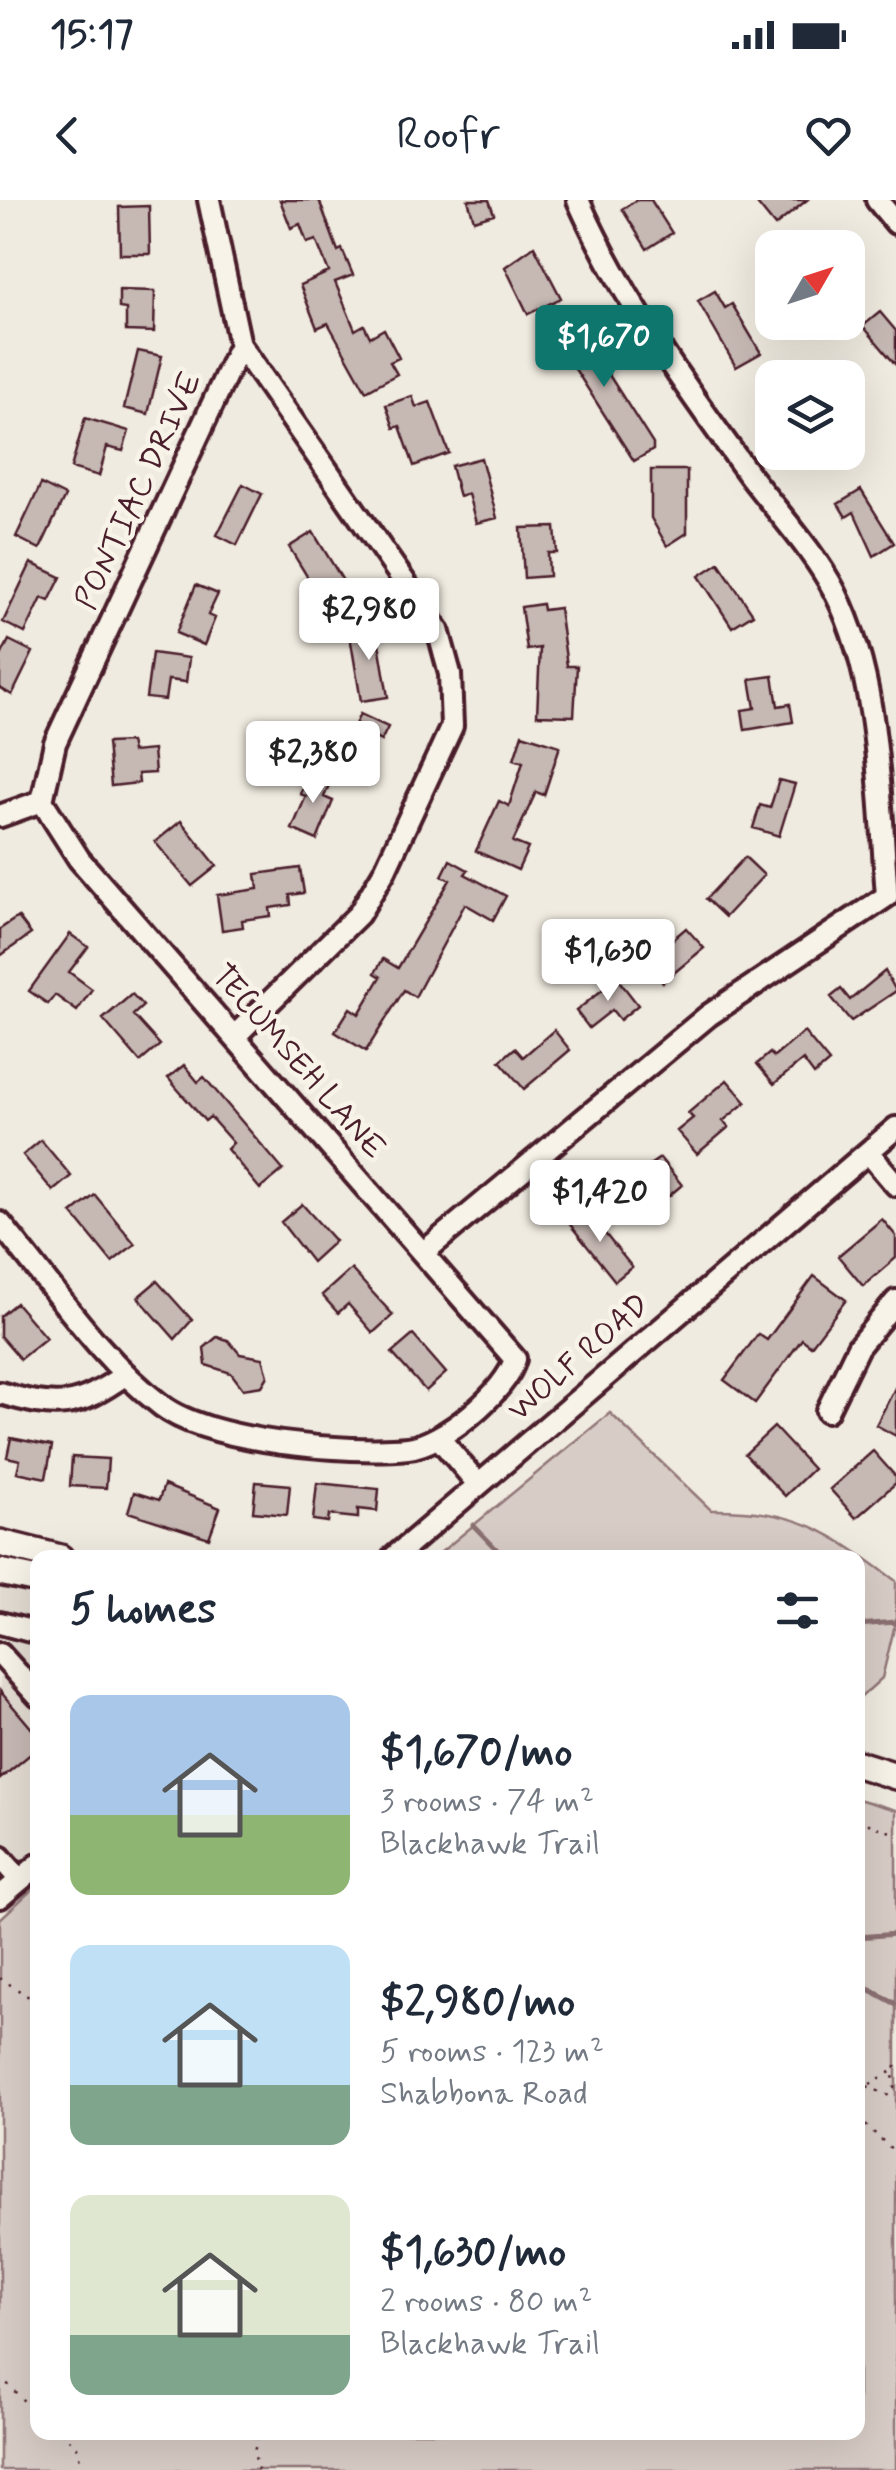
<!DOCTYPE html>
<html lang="en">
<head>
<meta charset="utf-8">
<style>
	body { margin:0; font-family:Mynerve,sans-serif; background:#f6f6f7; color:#1f2937; height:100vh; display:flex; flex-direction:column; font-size:38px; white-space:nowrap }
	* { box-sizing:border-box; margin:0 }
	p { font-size:32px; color:#747a83 }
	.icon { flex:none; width:55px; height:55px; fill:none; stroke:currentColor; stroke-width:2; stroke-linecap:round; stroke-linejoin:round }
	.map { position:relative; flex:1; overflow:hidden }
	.side { position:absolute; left:30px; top:1350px; width:835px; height:890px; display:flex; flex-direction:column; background:#fff; border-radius:20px; box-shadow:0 10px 40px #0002 }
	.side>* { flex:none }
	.needle { width:65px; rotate:51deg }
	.fabs { position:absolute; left:755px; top:30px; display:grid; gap:20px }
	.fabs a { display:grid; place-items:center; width:110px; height:110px; border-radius:20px; background:#fff; box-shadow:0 10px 40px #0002; font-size:50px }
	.price { position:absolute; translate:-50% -85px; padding:0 22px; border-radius:10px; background:#fff; color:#222; font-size:32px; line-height:65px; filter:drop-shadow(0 2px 5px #0008) }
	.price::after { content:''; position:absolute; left:50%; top:60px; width:30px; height:22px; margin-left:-15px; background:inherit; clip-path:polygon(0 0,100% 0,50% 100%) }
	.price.current { background:#0f766e; color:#fff }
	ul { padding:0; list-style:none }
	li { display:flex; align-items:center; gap:30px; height:250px; padding:0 40px }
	li span { display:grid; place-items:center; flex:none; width:280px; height:200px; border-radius:20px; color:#555 }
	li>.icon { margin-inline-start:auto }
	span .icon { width:120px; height:120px; fill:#fffc; stroke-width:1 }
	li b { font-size:42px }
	h2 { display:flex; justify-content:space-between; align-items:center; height:120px; padding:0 40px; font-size:42px }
	.status { display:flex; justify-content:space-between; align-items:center; height:70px; padding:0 50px; background:#fff; direction:ltr }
	.status svg { height:28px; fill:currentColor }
	header { display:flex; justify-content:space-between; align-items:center; height:130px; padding:0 40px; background:#fff; font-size:45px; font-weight:600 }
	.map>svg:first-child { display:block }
	.built { fill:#e3dcd2 }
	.green { fill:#d8cdc6; stroke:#917678; stroke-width:2.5 }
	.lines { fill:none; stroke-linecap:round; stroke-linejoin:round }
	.stream { stroke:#8b6f72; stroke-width:5 }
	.building { fill:#c6b8b3; stroke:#4a1f2b; stroke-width:2.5 }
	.minor-casing { stroke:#4a1f2b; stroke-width:28 }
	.major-casing { stroke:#4a1f2b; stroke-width:32 }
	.path { stroke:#4a1f2b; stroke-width:2.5; stroke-dasharray:2.5 8; stroke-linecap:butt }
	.minor { stroke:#f7f3e8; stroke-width:20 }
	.major { stroke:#f7f3e8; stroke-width:25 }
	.labels { text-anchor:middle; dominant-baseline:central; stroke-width:9; stroke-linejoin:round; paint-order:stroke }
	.street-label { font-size:32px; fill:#4a1f2b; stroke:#f7f3e8 }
</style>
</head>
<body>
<div class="status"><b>15:17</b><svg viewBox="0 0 49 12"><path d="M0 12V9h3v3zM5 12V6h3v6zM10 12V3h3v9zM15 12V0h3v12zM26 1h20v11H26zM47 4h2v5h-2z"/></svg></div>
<header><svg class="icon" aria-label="back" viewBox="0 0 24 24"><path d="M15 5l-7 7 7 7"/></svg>Roofr<svg class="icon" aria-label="heart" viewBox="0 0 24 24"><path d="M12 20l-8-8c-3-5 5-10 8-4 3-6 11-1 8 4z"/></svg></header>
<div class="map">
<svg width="896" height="2270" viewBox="0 0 896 2270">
	<rect width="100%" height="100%" fill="#f0ebe0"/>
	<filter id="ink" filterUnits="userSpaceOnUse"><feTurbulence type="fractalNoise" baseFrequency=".01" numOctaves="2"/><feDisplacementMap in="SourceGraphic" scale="20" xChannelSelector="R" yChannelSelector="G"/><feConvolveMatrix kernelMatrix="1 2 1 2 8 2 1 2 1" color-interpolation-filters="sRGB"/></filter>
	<g filter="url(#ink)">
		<path class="built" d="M 0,1380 L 38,1389 L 37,1646 L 0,1679 Z"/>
		<path class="green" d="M 610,1213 L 711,1310 C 797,1309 830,1331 896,1381 L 896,1420 L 882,1478 L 858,1500 L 858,1358 L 435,1357 Z
			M 858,1599 L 896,1610 L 896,2270 L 0,2270 L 0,1719 L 37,1685 L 38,2232 L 858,2232 Z"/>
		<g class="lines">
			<path class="stream" d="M 473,1325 L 505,1358
				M 858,1425 L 896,1422
				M 858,1737 L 896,1734
				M 858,1773 L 867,1788 L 896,1804"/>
		</g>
		<path class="building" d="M 280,0 L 319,0 L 338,51 L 342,49 L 353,75 L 335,82 L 355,130 L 364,125 L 370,137 L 384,129 L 399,158 L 390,162 L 397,174 L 366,191 L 328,123 L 317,128 L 300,85 L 329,72 L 316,40 L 307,43 L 300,24 L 291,28 Z
			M 468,0 L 489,0 L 494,14 L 474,20 Z
			M 637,0 L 651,0 L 672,33 L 647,49 L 622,9 Z
			M 754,0 L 807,0 L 775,26 Z
			M 149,6 L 150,54 L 120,54 L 119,7 Z
			M 534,46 L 561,98 L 528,114 L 505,67 Z
			M 119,90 L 155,91 L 154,132 L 126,131 L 126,109 L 119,108 Z
			M 715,91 L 725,108 L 732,104 L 761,153 L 736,167 L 698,101 Z
			M 880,112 L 896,131 L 896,165 L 863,126 Z
			M 574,120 L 653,244 L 653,250 L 634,261 L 552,133 Z
			M 138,151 L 162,156 L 148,214 L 124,208 Z
			M 810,162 L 820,178 L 787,178 Z
			M 412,196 L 416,207 L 430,202 L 449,253 L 414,266 L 400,226 L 394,228 L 386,205 Z
			M 85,218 L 129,231 L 123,251 L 107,247 L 99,276 L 71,268 Z
			M 481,258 L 497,318 L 476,323 L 468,294 L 459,297 L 451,266 Z
			M 651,270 L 687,270 L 687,333 L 667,346 L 651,318 Z
			M 41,284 L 65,296 L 40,349 L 16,337 Z
			M 243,284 L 262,294 L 237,345 L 217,335 Z
			M 861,290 L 894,343 L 874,356 L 854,312 L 846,317 L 838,304 Z
			M 555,327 L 557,353 L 548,353 L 549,376 L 524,378 L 521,328 Z
			M 313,332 L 345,384 L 321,399 L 289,347 Z
			M 31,363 L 61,377 L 49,401 L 42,398 L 25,433 L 3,422 Z
			M 719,363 L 753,414 L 732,427 L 699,376 Z
			M 196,385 L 218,394 L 208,415 L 215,418 L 204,445 L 176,433 Z
			M 542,404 L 543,410 L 559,408 L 567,466 L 577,466 L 574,516 L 537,515 L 540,448 L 527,450 L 521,407 Z
			M 376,425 L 388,497 L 361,501 L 349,430 Z
			M 9,440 L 33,452 L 12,495 L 0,488 L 0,458 Z
			M 152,453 L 189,458 L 186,482 L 168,480 L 165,500 L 146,498 Z
			M 773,476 L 778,506 L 790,504 L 793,522 L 745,530 L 742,510 L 755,508 L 750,479 Z
			M 360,514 L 388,527 L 381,541 L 371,536 L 353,575 L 329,564 L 336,547 L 343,550 Z
			M 522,534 L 560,546 L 544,595 L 536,592 L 513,642 L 528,648 L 518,670 L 476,651 L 499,601 L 509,606 L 523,562 L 514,559 Z
			M 130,542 L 132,552 L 153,550 L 155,573 L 138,574 L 139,583 L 111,586 L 107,543 Z
			M 309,570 L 331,580 L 324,597 L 333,601 L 317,640 L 292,629 L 306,596 L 300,594 Z
			M 779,580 L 795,584 L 779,636 L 753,628 L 760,605 L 770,608 Z
			M 181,621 L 217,666 L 192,686 L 155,642 Z
			M 745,657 L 764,675 L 725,717 L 706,699 Z
			M 450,660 L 468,670 L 465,674 L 506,696 L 493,720 L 465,704 L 415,797 L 404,790 L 366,851 L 335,832 L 350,808 L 359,814 L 381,777 L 375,773 L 383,759 L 398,768 L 450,680 L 442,676 Z
			M 300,668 L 304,693 L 290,695 L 291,705 L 270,708 L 271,716 L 242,720 L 243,727 L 222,730 L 217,695 L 258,689 L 256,674 Z
			M 18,717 L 31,734 L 0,756 L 0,729 Z
			M 686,728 L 704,748 L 663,782 L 646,762 Z
			M 70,734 L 88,747 L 69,772 L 92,789 L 77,811 L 55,795 L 48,804 L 29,791 Z
			M 885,771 L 896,791 L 851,821 L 831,797 L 841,789 L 850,800 Z
			M 617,778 L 638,805 L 620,820 L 612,810 L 589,828 L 576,811 Z
			M 132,794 L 143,806 L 133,815 L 160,845 L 140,862 L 103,819 Z
			M 554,830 L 570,850 L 524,889 L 500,861 L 515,848 L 523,857 Z
			M 804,832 L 829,862 L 814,875 L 803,860 L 774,884 L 757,864 L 770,853 L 774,857 Z
			M 184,865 L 198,882 L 204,877 L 283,970 L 260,989 L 227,949 L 233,943 L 210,917 L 205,921 L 168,878 Z
			M 727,880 L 746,902 L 723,921 L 729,927 L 697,954 L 677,931 L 693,918 L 688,913 Z
			M 41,940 L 71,976 L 53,991 L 23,955 Z
			M 660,958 L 682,985 L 659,1004 L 651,995 L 634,1008 L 628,1000 L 618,1008 L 607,994 Z
			M 95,995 L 135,1044 L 112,1062 L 72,1013 Z
			M 302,1004 L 335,1041 L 312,1062 L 281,1022 Z
			M 585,1009 L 632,1067 L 615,1081 L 568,1022 Z
			M 882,1019 L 896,1036 L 896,1058 L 863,1086 L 838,1056 Z
			M 351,1069 L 393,1115 L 373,1133 L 348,1104 L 338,1113 L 322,1095 Z
			M 814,1076 L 846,1100 L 811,1146 L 802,1139 L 755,1203 L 724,1180 L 758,1134 L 767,1140 Z
			M 157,1081 L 192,1120 L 175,1139 L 138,1097 Z
			M 16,1103 L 46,1138 L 20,1159 L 0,1136 L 0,1116 Z
			M 413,1135 L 446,1173 L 426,1191 L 392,1153 Z
			M 217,1137 L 228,1140 L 240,1154 L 263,1158 L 268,1176 L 262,1186 L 243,1189 L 231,1173 L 206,1165 L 204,1148 Z
			M 896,1186 L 896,1236 L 876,1225 Z
			M 774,1227 L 813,1269 L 785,1296 L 745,1254 Z
			M 11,1238 L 52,1246 L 46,1278 L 17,1272 L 20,1260 L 7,1257 Z
			M 873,1251 L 896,1277 L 896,1283 L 856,1318 L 830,1289 Z
			M 72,1257 L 108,1259 L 106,1288 L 70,1286 Z
			M 256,1282 L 290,1285 L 287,1315 L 253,1312 Z
			M 317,1283 L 379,1289 L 377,1311 L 358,1309 L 358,1318 L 329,1315 L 328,1322 L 313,1320 Z
			M 164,1285 L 220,1308 L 209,1338 L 128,1312 L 134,1292 L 159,1300 Z
			M 0,1491 L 38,1536 L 38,1548 L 0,1579 Z"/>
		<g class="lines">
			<defs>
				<path id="minor" d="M 578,0 C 622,99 686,188 750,276 C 778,313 814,351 835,392 C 881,483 879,597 887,696
					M 877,0 L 896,23
					M 42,601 L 55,543 L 240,145 L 209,0
					M 0,616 L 42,601
					M 235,836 L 359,714 L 384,672 L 452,526 L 450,474 L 438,430 L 240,145
					M 868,952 L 896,985
					M 0,1023 C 51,1084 99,1158 162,1206 C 209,1242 350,1254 408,1248 C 442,1245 507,1191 515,1159 L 79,659 L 42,601
					M 424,1052 L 709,815 L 887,696
					M 0,1193 C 59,1210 76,1209 126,1174
					M 827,1211 L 858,1147 L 896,1101
					M 439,1238 L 478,1284
					M 393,1358 L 896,928
					M 0,1423 L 38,1433
					M 0,1454 L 38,1496
					M 0,1657 L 20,1680
					M 0,1697 L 38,1665"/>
				<path id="major" d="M 0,1343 L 60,1358
					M 0,1372 L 38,1380
					M 858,1564 L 896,1576"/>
			</defs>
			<use href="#minor" class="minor-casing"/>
			<use href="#major" class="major-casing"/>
			<path class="path" d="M 858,1620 L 896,1634
				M 0,1778 L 38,1803
				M 896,1866 L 892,1883 L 896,1892
				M 870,1884 L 894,1870
				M 858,1891 L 867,1886 L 896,1899
				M 858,1918 L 896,1953
				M 0,2176 L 38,2216
				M 61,2232 L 77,2247 L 82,2270
				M 258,2270 L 254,2252 L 259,2232"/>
			<use href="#minor" class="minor"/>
			<use href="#major" class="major"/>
		</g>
	</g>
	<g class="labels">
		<g class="street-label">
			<text transform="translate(139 291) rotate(-65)">PONTIAC DRIVE</text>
			<text transform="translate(298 862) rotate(49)">TECUMSEH LANE</text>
			<text transform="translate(579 1158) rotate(-41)">WOLF ROAD</text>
		</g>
	</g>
</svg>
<div class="fabs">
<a><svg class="needle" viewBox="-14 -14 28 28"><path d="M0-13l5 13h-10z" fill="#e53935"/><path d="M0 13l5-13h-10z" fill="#747a83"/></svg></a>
<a><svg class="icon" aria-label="layers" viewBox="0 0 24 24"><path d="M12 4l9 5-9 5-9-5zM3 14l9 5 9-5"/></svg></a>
</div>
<b class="price current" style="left:604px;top:190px">$1,670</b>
<b class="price" style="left:369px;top:463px">$2,980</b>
<b class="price" style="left:313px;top:606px">$2,380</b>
<b class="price" style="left:608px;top:804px">$1,630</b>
<b class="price" style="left:600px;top:1045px">$1,420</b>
<section class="side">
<h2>5 homes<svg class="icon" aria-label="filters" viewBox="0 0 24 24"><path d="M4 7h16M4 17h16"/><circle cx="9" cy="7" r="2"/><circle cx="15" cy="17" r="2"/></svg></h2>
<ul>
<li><span style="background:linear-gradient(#a9c7e8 60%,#8fb573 0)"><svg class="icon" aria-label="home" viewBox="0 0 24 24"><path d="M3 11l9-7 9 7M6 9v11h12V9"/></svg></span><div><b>$1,670/mo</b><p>3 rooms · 74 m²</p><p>Blackhawk Trail</p></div></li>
<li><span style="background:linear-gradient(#bfe0f5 70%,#7fa58c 0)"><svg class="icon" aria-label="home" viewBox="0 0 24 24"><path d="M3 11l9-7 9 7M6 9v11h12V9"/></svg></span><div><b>$2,980/mo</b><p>5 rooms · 123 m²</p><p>Shabbona Road</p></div></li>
<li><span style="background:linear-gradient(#dfe7d0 70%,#7fa58c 0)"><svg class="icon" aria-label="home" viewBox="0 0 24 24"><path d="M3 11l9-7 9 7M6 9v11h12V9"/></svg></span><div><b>$1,630/mo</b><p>2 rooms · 80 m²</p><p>Blackhawk Trail</p></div></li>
</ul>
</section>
</div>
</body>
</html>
